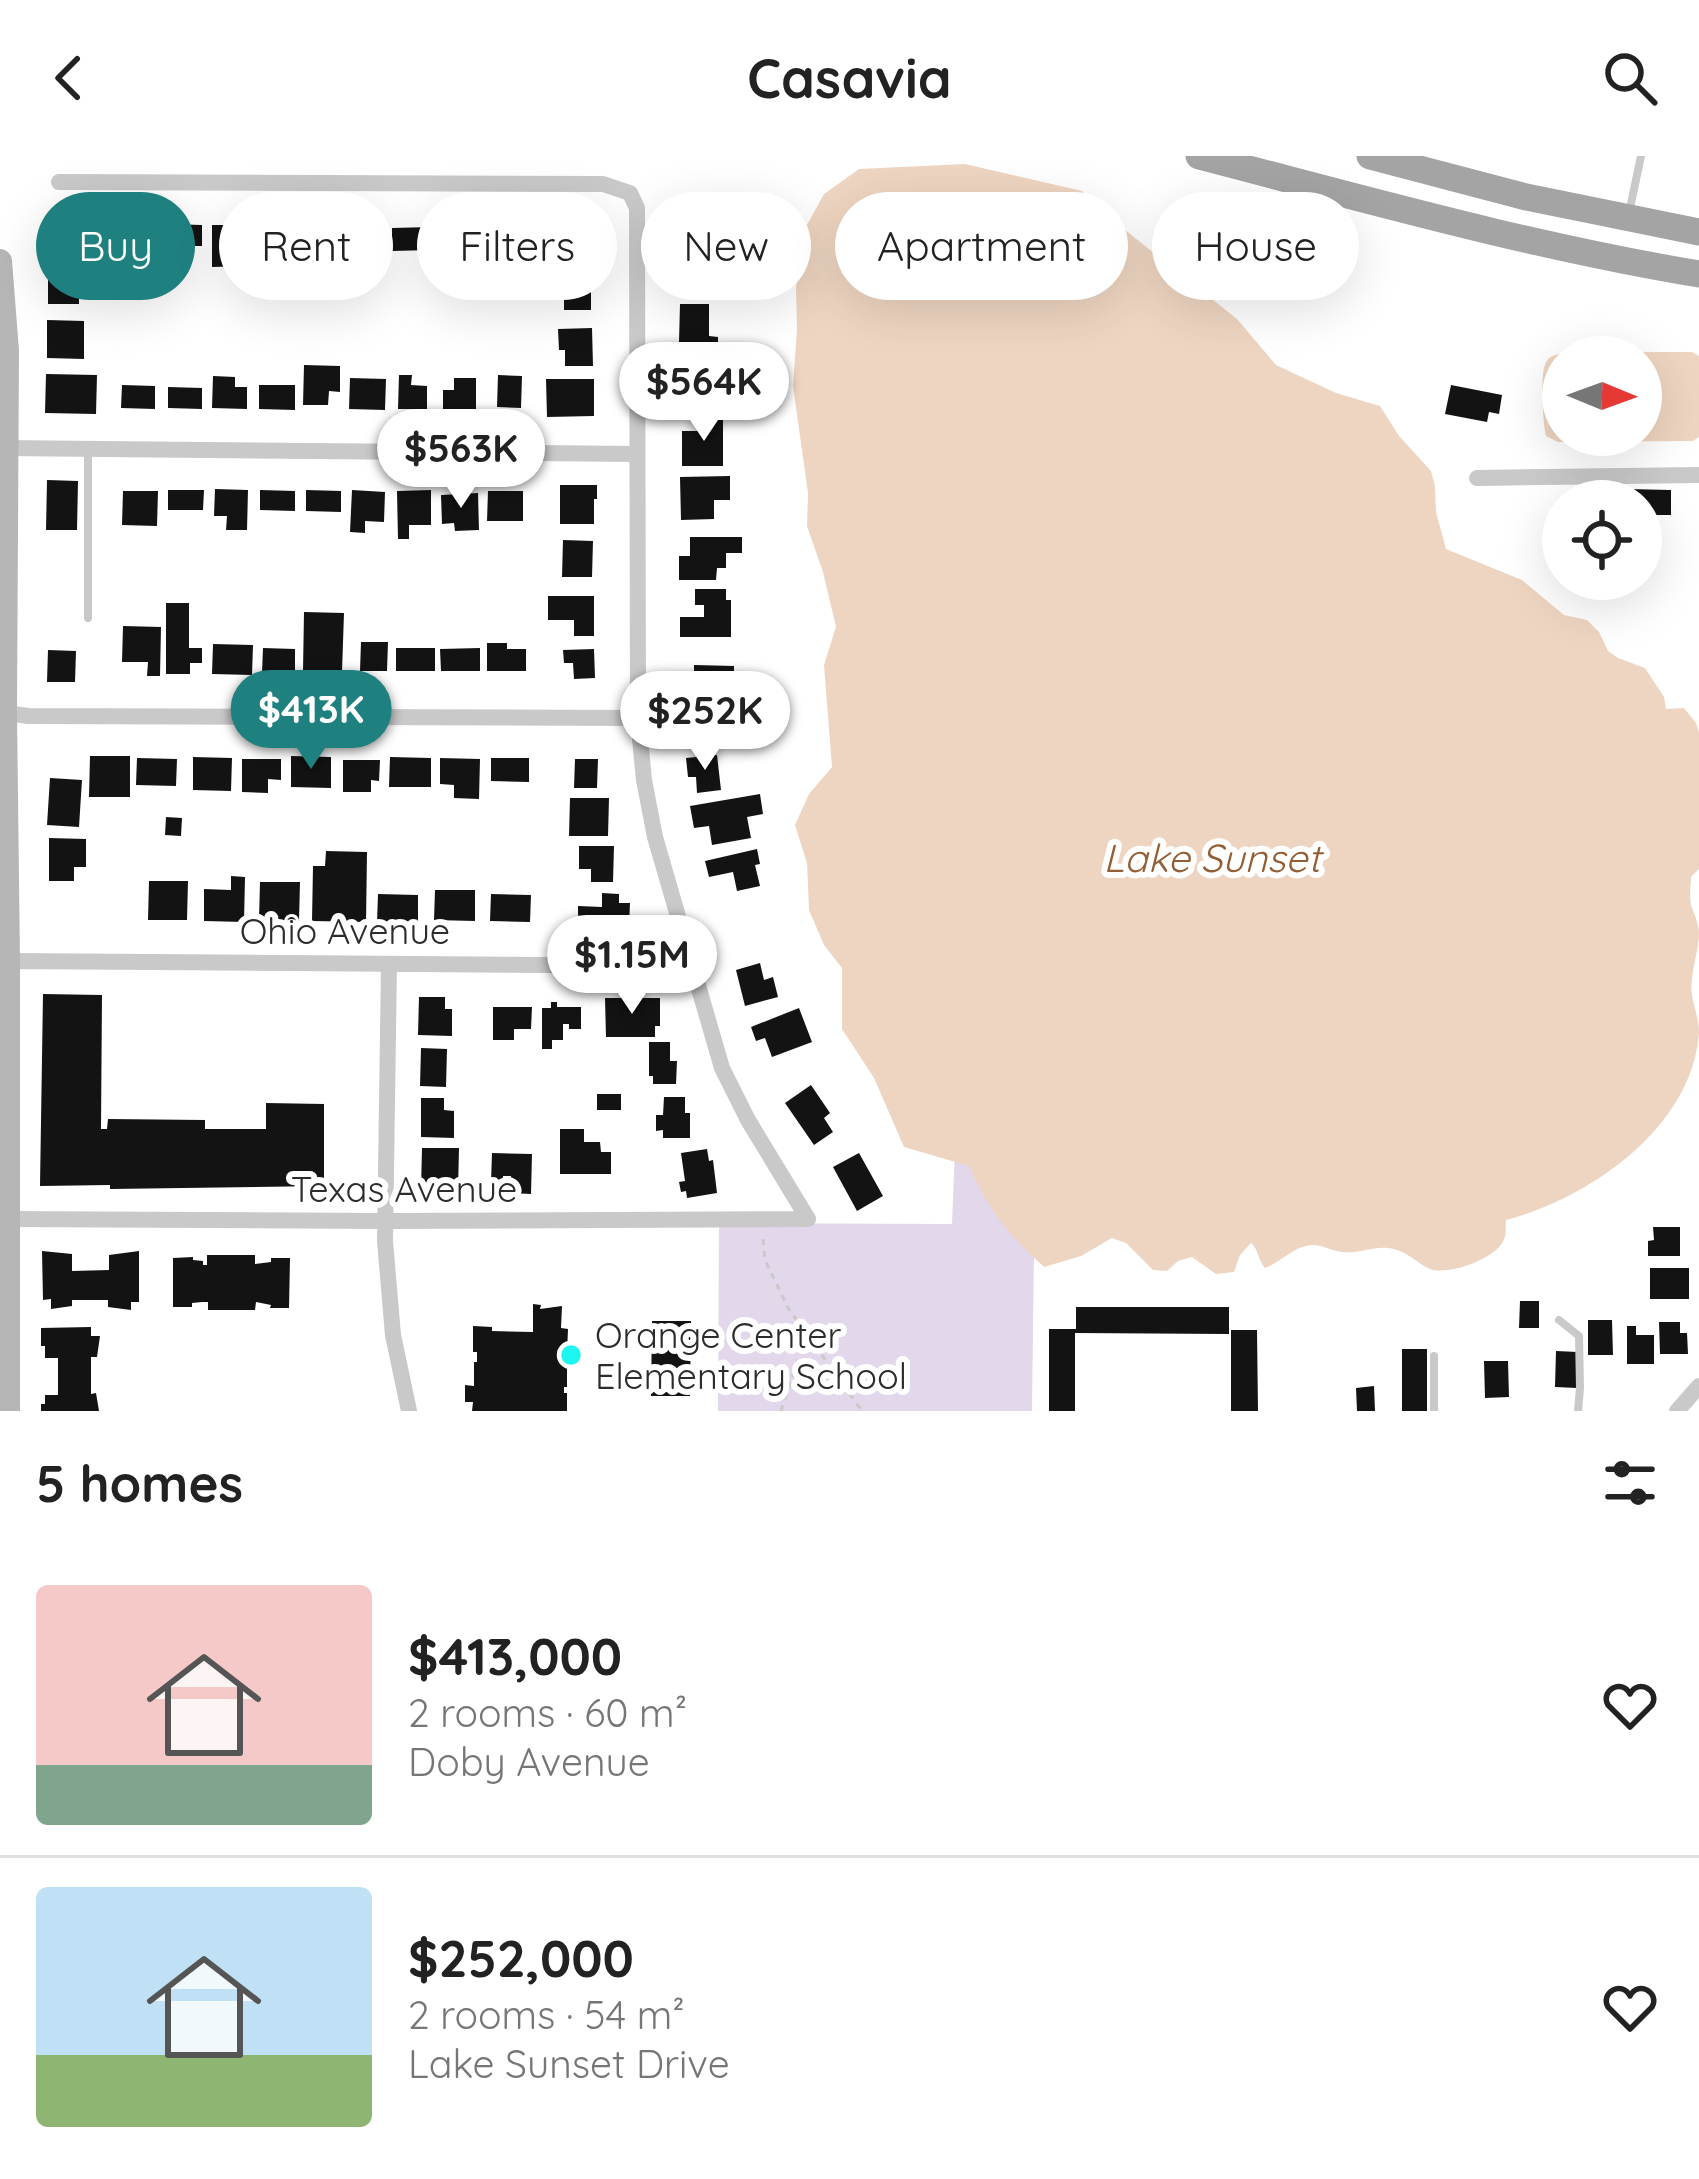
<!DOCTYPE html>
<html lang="en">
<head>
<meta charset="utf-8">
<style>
	body { margin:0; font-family:Quicksand,sans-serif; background:#f6f6f6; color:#222; height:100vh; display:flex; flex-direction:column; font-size:45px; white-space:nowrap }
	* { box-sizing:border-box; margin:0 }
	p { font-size:39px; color:#767676 }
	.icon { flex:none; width:66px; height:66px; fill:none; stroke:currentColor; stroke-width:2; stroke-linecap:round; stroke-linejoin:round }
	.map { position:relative; height:1255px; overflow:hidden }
	.panel { display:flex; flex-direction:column; background:#fff; flex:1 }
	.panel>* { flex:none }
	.hud { position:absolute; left:36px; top:36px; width:1629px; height:108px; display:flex; gap:24px }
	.needle { width:78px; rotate:91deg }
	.buttons { position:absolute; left:1542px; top:180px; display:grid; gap:24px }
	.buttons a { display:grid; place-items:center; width:120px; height:120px; border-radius:50%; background:#fff; box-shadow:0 12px 48px #0002; font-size:60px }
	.price { position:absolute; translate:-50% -102px; padding:0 27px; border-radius:42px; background:#fff; color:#222; font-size:39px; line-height:78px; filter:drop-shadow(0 3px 6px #0008) }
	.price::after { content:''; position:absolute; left:50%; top:72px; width:36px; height:27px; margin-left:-18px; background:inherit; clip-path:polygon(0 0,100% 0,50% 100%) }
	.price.selected { background:#1f817f; color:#fff }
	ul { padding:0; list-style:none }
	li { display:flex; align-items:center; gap:36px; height:300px; padding:0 36px }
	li+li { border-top:3px solid #e0e0e0 }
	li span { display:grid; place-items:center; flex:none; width:336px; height:240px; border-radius:12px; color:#555 }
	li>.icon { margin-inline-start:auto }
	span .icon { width:144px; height:144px; fill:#fffc; stroke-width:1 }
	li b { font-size:51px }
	h2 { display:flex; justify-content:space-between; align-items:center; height:144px; padding:0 36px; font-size:51px }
	.tag { padding:0 42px; border-radius:54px; background:#fff; box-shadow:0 12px 48px #0002; font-size:42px; line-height:108px }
	.tag.selected { background:#1f817f; color:#fff }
	header { display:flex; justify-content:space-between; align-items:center; height:156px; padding:0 36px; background:#fff; font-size:54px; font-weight:700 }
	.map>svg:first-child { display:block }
	.green { fill:#e2d7eb }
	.water { fill:#eed5c1; fill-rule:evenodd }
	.building { fill:#131313 }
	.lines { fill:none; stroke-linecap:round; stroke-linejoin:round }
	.path { stroke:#c9c9c9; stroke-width:3; stroke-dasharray:6 6; stroke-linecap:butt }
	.lane { stroke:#c9c9c9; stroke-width:8 }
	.street { stroke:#c9c9c9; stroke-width:16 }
	.secondary { stroke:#b6b6b6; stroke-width:24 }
	.primary { stroke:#a4a4a4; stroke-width:27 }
	.poi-dot { fill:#1cf5f0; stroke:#fff; stroke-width:4.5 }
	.labels { text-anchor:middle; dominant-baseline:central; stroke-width:12; stroke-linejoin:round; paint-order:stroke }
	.street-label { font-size:36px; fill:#2c2c2c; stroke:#fff }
	.poi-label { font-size:36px; fill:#2c2c2c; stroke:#fff; text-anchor:start }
	.water-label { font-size:39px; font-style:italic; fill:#945e34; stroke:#fff }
</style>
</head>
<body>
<header><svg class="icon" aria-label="back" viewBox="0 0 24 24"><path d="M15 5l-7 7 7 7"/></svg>Casavia<svg class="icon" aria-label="search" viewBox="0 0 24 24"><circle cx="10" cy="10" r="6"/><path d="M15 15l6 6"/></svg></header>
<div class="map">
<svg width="1699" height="1255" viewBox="0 0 1699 1255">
	<rect width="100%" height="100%" fill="#fff"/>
	<path class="green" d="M 957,944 L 1035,1017 L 1032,1255 L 718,1255 L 719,1067 L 952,1068 Z"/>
	<path class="water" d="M 965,8 L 1082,35 L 1105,58 L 1237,163 L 1276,209 L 1336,237 L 1380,250 L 1399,280 L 1431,315 L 1435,330 L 1436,356 L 1446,393 L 1522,424 L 1564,459 L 1587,464 L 1599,476 L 1608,495 L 1618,502 L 1645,512 L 1664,541 L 1666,553 L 1684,552 L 1696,567 L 1699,576 L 1699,713 L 1691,721 C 1691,730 1689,740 1691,749 C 1694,758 1698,765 1699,776 C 1699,797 1689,819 1692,839 C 1694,852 1699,863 1699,876 C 1693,971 1590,1042 1506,1064 C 1505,1070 1507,1077 1504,1083 C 1498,1102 1449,1120 1430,1113 C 1416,1107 1407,1094 1388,1092 C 1374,1090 1358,1098 1342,1096 C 1329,1095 1320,1086 1306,1090 C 1292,1093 1279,1107 1265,1112 C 1258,1104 1259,1094 1251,1087 L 1240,1099 L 1234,1116 L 1216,1118 L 1192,1101 L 1178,1105 L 1167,1115 L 1153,1114 L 1126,1087 L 1112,1082 L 1081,1100 L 1044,1111 C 1009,1079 988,1054 969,1010 L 904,991 L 874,922 L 842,873 L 842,812 L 824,789 L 809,754 L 807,707 L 795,669 L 809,638 L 832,611 L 824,509 L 836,471 L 823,416 L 807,370 L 808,337 L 793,230 L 797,173 L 796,132 L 803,76 L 824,38 L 859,13 Z
		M 1662,196 L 1692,196 L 1699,200 L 1699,281 L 1693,285 L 1558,286 L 1546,280 C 1543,268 1540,220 1545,209 C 1548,200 1553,200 1561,197 ZM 1563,201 L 1641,201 L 1641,279 L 1563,279 Z"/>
	<path class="building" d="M 306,55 L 329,55 L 329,83 L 336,83 L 336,106 L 307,106 Z
		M 47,61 L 68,61 L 68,76 L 95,76 L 96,97 L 47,97 Z
		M 592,62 L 593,102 L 570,102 L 570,94 L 549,94 L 548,63 Z
		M 120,68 L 156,69 L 155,92 L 142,91 L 141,100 L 119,99 Z
		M 166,68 L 202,69 L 202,90 L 187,90 L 187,101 L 165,100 Z
		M 489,68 L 521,70 L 519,92 L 488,91 Z
		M 212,69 L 246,69 L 247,110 L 212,111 Z
		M 257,70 L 294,70 L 294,90 L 279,90 L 279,100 L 257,100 Z
		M 348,70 L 385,72 L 384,91 L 370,90 L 370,102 L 347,101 Z
		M 432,71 L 432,94 L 392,95 L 392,72 Z
		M 439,72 L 475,72 L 475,103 L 457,102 L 458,95 L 439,94 Z
		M 677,72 L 719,72 L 719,117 L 710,118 L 710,136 L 692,136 L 691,92 L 678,92 Z
		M 48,109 L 67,109 L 66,122 L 79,123 L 79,148 L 48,148 Z
		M 559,117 L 591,117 L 591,154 L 564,154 L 564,138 L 558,138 Z
		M 680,148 L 709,148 L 709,180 L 718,181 L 718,195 L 695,195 L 695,186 L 679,186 Z
		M 47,164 L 84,165 L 84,203 L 47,202 Z
		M 592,172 L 593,210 L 565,210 L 565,194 L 559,194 L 558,173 Z
		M 677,203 L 731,203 L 731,212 L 740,212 L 740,244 L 724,244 L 724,251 L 695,251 L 695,223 L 677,224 Z
		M 304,209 L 340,210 L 340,236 L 329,235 L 328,249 L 303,249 Z
		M 46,218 L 97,219 L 96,258 L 45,257 Z
		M 399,219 L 412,219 L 411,229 L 427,230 L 427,253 L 398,253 Z
		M 498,219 L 522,220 L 521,252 L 497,251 Z
		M 213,220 L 235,221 L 235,231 L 247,231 L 247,253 L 212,252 Z
		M 350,222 L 386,223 L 385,254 L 349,253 Z
		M 454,222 L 476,222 L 476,257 L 443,256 L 443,234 L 454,234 Z
		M 546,223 L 594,223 L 594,260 L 547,261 Z
		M 122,229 L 155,230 L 155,253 L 121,252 Z
		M 259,229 L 295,229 L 295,254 L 259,253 Z
		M 1451,229 L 1502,239 L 1499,258 L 1489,256 L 1487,266 L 1445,258 Z
		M 168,231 L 202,232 L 202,253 L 168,252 Z
		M 699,261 L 723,261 L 723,310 L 682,310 L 682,275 L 699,275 Z
		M 730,320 L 730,344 L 714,344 L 714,363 L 681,364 L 680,321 Z
		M 47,324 L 78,325 L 77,374 L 46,374 Z
		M 560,329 L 597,329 L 597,343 L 594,343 L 594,368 L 560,368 Z
		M 215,333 L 248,334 L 247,374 L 226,374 L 227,360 L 214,360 Z
		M 1627,333 L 1671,334 L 1671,359 L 1641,359 L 1641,345 L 1627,345 Z
		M 168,334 L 204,334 L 203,354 L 168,354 Z
		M 260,334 L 295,335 L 295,355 L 260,354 Z
		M 306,334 L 341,335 L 341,356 L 306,355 Z
		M 352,334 L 385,336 L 384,366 L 365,365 L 365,377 L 350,376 Z
		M 431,334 L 431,369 L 409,369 L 409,383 L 398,383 L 397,335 Z
		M 123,335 L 158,335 L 157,370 L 122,369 Z
		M 488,335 L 523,335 L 523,365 L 487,365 Z
		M 478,337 L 479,374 L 455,375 L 454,367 L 442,368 L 441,339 Z
		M 690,381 L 742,381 L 742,397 L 726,397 L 726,412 L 717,412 L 716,424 L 679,424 L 679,400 L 690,400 Z
		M 563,384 L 593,385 L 592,421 L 562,421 Z
		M 695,433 L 726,433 L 726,444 L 731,444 L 731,481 L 680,481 L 680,461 L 704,461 L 704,449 L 695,449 Z
		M 548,440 L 594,440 L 594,480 L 574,480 L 574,464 L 548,464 Z
		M 166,447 L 189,447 L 189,492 L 202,492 L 202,507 L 190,507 L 190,518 L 166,518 Z
		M 304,456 L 344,457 L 342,516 L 303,515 Z
		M 123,470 L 161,471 L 160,520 L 147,520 L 148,506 L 122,506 Z
		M 361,486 L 388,486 L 387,515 L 360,515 Z
		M 487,487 L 507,487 L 507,493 L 526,493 L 526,515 L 487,515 Z
		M 213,488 L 253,489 L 252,519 L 212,518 Z
		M 263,492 L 295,493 L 295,517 L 262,517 Z
		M 396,492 L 435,492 L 435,515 L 396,515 Z
		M 480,492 L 480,515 L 441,515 L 440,493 Z
		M 594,493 L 595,522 L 574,523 L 573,507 L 564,507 L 563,494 Z
		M 48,494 L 76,495 L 75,526 L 47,526 Z
		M 694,509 L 734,510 L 733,586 L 694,585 Z
		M 717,599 L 721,634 L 697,637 L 696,621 L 688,621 L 686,602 Z
		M 90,600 L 130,600 L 130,641 L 89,641 Z
		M 291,600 L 331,601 L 331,632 L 291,631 Z
		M 193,601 L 232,602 L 231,635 L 193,634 Z
		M 390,601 L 431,602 L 431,631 L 389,631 Z
		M 137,602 L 177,603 L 176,630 L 136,629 Z
		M 440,602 L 480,603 L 479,643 L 454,642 L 454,629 L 440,628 Z
		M 491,602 L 529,602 L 529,626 L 491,625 Z
		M 242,603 L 281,603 L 281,624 L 268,623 L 268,637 L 242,636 Z
		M 575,603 L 598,603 L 597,632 L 574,632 Z
		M 343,604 L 380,604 L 379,625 L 371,624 L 371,636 L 343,636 Z
		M 50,622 L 82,624 L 79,671 L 47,669 Z
		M 760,638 L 763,658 L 747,661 L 751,682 L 712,689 L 709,670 L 694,672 L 690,650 Z
		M 570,642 L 609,642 L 608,680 L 569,680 Z
		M 166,661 L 182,662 L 181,680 L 165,679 Z
		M 49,682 L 86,683 L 86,711 L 74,711 L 74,725 L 49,725 Z
		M 579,690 L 614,690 L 613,726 L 591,726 L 591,713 L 579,713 Z
		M 757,693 L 760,708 L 755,709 L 760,730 L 737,735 L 733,716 L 709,721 L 705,705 Z
		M 326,695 L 367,696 L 366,766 L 312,765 L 313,710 L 325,710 Z
		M 231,720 L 245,721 L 244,766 L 204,765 L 204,733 L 231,734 Z
		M 149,725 L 188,725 L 187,764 L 148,764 Z
		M 260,726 L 300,726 L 299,765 L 259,764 Z
		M 435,734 L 475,734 L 475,765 L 434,764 Z
		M 602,737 L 619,738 L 619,747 L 630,747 L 629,770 L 578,769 L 578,750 L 602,751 Z
		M 378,738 L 418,739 L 418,768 L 377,767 Z
		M 491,738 L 531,739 L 530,766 L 490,765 Z
		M 760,807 L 764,824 L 773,821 L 778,841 L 745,850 L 736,814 Z
		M 43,838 L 102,839 L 101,973 L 107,973 L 108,963 L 205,964 L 205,973 L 266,973 L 266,947 L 324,948 L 324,1030 L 110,1033 L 110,1029 L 40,1030 Z
		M 419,841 L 445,841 L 445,853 L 452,853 L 452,880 L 418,879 Z
		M 605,842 L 660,842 L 660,870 L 655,870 L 655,881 L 606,881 Z
		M 551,846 L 557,846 L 557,851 L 581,851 L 581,873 L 569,873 L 569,868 L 563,868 L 563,884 L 552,884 L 552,893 L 542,893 L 542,852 L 551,852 Z
		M 493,851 L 532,851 L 531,873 L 514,873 L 514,884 L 493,884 Z
		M 799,852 L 812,886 L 772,901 L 765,882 L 756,885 L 751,871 Z
		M 649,886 L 670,886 L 670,905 L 677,905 L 676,928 L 653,928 L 653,920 L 649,920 Z
		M 421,892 L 447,893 L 446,931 L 420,930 Z
		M 811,929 L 830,957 L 824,962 L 833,976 L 814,989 L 785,947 Z
		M 597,938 L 621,938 L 621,954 L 597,954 Z
		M 664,941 L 685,941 L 685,957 L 690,957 L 690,982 L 663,982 L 663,974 L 656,975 L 656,959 L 663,959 Z
		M 421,942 L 444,942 L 444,954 L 454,955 L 454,982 L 421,981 Z
		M 560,973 L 584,973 L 584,986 L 600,986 L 601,996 L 611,996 L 611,1018 L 560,1018 Z
		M 422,992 L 459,992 L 458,1034 L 421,1033 Z
		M 707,993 L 709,1005 L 713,1004 L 717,1037 L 687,1042 L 686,1035 L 681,1036 L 679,1026 L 685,1025 L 681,997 Z
		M 492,997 L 532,998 L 531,1038 L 510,1037 L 511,1020 L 503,1020 L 503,1026 L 491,1026 Z
		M 859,997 L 883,1040 L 857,1055 L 833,1011 Z
		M 1653,1071 L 1680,1071 L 1680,1100 L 1648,1100 L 1648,1085 L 1654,1084 Z
		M 42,1095 L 72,1098 L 72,1115 L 109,1114 L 109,1099 L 139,1095 L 139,1146 L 131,1146 L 131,1154 L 108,1151 L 108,1144 L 72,1144 L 72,1150 L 51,1153 L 51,1143 L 43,1144 Z
		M 207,1099 L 255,1099 L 255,1108 L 271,1106 L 271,1102 L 290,1102 L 289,1152 L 270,1152 L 271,1149 L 256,1146 L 255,1154 L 208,1154 L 208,1146 L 202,1146 L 192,1147 L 192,1151 L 173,1151 L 173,1102 L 193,1101 L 193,1104 L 203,1105 L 203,1109 L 207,1109 Z
		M 1650,1112 L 1689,1112 L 1689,1143 L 1650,1143 Z
		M 1520,1145 L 1539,1145 L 1539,1172 L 1519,1172 Z
		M 533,1148 L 541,1149 L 540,1153 L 562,1150 L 561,1172 L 568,1173 L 567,1197 L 563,1197 L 563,1207 L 567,1207 L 567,1231 L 564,1231 L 564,1237 L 567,1237 L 567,1255 L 472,1255 L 473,1246 L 465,1246 L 465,1229 L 474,1230 L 474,1206 L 477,1206 L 477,1196 L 473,1196 L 473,1170 L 492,1171 L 492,1175 L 533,1176 Z
		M 1076,1151 L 1229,1151 L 1229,1178 L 1075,1177 L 1075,1255 L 1049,1255 L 1049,1173 L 1076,1173 Z
		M 1588,1164 L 1612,1164 L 1613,1199 L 1588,1199 Z
		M 652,1165 L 691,1165 L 690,1240 L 651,1240 Z
		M 1659,1166 L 1680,1166 L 1680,1177 L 1687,1177 L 1688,1198 L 1660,1198 Z
		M 1627,1170 L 1636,1170 L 1636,1179 L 1654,1179 L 1654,1208 L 1627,1208 Z
		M 91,1171 L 91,1180 L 100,1180 L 97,1201 L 91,1201 L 91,1238 L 96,1237 L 99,1255 L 41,1255 L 41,1248 L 45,1248 L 45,1239 L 58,1239 L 58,1202 L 45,1202 L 45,1190 L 41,1190 L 41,1172 Z
		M 1231,1174 L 1257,1174 L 1258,1255 L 1231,1255 Z
		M 1402,1193 L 1427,1193 L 1427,1255 L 1402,1255 Z
		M 1556,1195 L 1578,1196 L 1577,1232 L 1555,1231 Z
		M 1484,1205 L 1508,1205 L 1509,1241 L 1485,1242 Z
		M 1374,1230 L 1375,1255 L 1357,1255 L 1356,1232 Z"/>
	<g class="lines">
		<path class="path" d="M 763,1083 L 765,1104 L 788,1152 L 862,1255
			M 781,1255 L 805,1182"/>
		<path class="lane" d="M 1629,57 L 1641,0
			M 88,295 L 88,462
			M 1559,1164 L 1579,1180 L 1580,1232 L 1578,1255
			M 1434,1200 L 1434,1255"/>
		<path class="street" d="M 59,26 L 603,28 L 630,37 L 637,52 L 638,562 L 644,624 L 655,681 L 722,912 L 748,964 L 808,1063
			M 1,292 L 636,298
			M 1477,322 L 1699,319
			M 0,556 L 28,560 L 638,562
			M 2,808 L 8,805 L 690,810
			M 389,808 L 385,1085 L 393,1179 L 409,1255
			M 0,1063 L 385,1065 L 808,1063
			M 1677,1255 L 1699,1230"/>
		<path class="secondary" d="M 0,105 L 7,195 L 5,556 L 8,805 L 8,1255"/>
		<path class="primary" d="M 1199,0 C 1365,43 1530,90 1699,118
			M 1370,0 L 1526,41 L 1699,76"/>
	</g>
	<circle class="poi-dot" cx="571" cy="1199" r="12"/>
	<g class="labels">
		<g class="street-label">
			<text x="345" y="774">Ohio Avenue</text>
			<text x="404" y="1032">Texas Avenue</text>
		</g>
		<g class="poi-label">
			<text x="595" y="1178">Orange Center<tspan x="595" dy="41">Elementary School</tspan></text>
		</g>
		<g class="water-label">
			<text x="1212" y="701">Lake Sunset</text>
		</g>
	</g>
</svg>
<div class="buttons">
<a><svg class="needle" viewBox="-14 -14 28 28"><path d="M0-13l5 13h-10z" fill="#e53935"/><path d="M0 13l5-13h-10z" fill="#767676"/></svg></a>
<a><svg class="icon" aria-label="locate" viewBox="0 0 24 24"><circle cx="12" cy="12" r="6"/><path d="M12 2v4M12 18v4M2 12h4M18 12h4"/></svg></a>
</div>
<b class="price" style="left:704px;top:288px">$564K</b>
<b class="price" style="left:461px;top:355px">$563K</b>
<b class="price selected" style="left:311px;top:616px">$413K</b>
<b class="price" style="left:705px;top:617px">$252K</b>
<b class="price" style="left:632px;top:861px">$1.15M</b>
<div class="hud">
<a class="tag selected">Buy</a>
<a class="tag">Rent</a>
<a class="tag">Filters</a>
<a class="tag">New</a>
<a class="tag">Apartment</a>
<a class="tag">House</a>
</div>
</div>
<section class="panel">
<h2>5 homes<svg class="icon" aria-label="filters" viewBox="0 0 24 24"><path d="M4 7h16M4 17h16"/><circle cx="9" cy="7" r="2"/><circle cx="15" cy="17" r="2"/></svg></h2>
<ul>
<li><span style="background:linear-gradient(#f6c9c9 75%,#7fa58c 0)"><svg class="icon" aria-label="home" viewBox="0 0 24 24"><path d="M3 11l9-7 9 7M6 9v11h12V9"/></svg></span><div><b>$413,000</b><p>2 rooms · 60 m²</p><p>Doby Avenue</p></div><svg class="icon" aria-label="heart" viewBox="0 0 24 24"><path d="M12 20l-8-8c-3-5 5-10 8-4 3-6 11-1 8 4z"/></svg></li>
<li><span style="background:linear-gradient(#bfe0f5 70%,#8fb573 0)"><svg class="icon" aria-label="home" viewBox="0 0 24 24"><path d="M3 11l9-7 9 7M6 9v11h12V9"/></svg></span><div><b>$252,000</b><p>2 rooms · 54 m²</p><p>Lake Sunset Drive</p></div><svg class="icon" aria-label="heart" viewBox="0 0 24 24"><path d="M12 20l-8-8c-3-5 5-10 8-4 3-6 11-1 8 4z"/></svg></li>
</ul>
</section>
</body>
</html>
